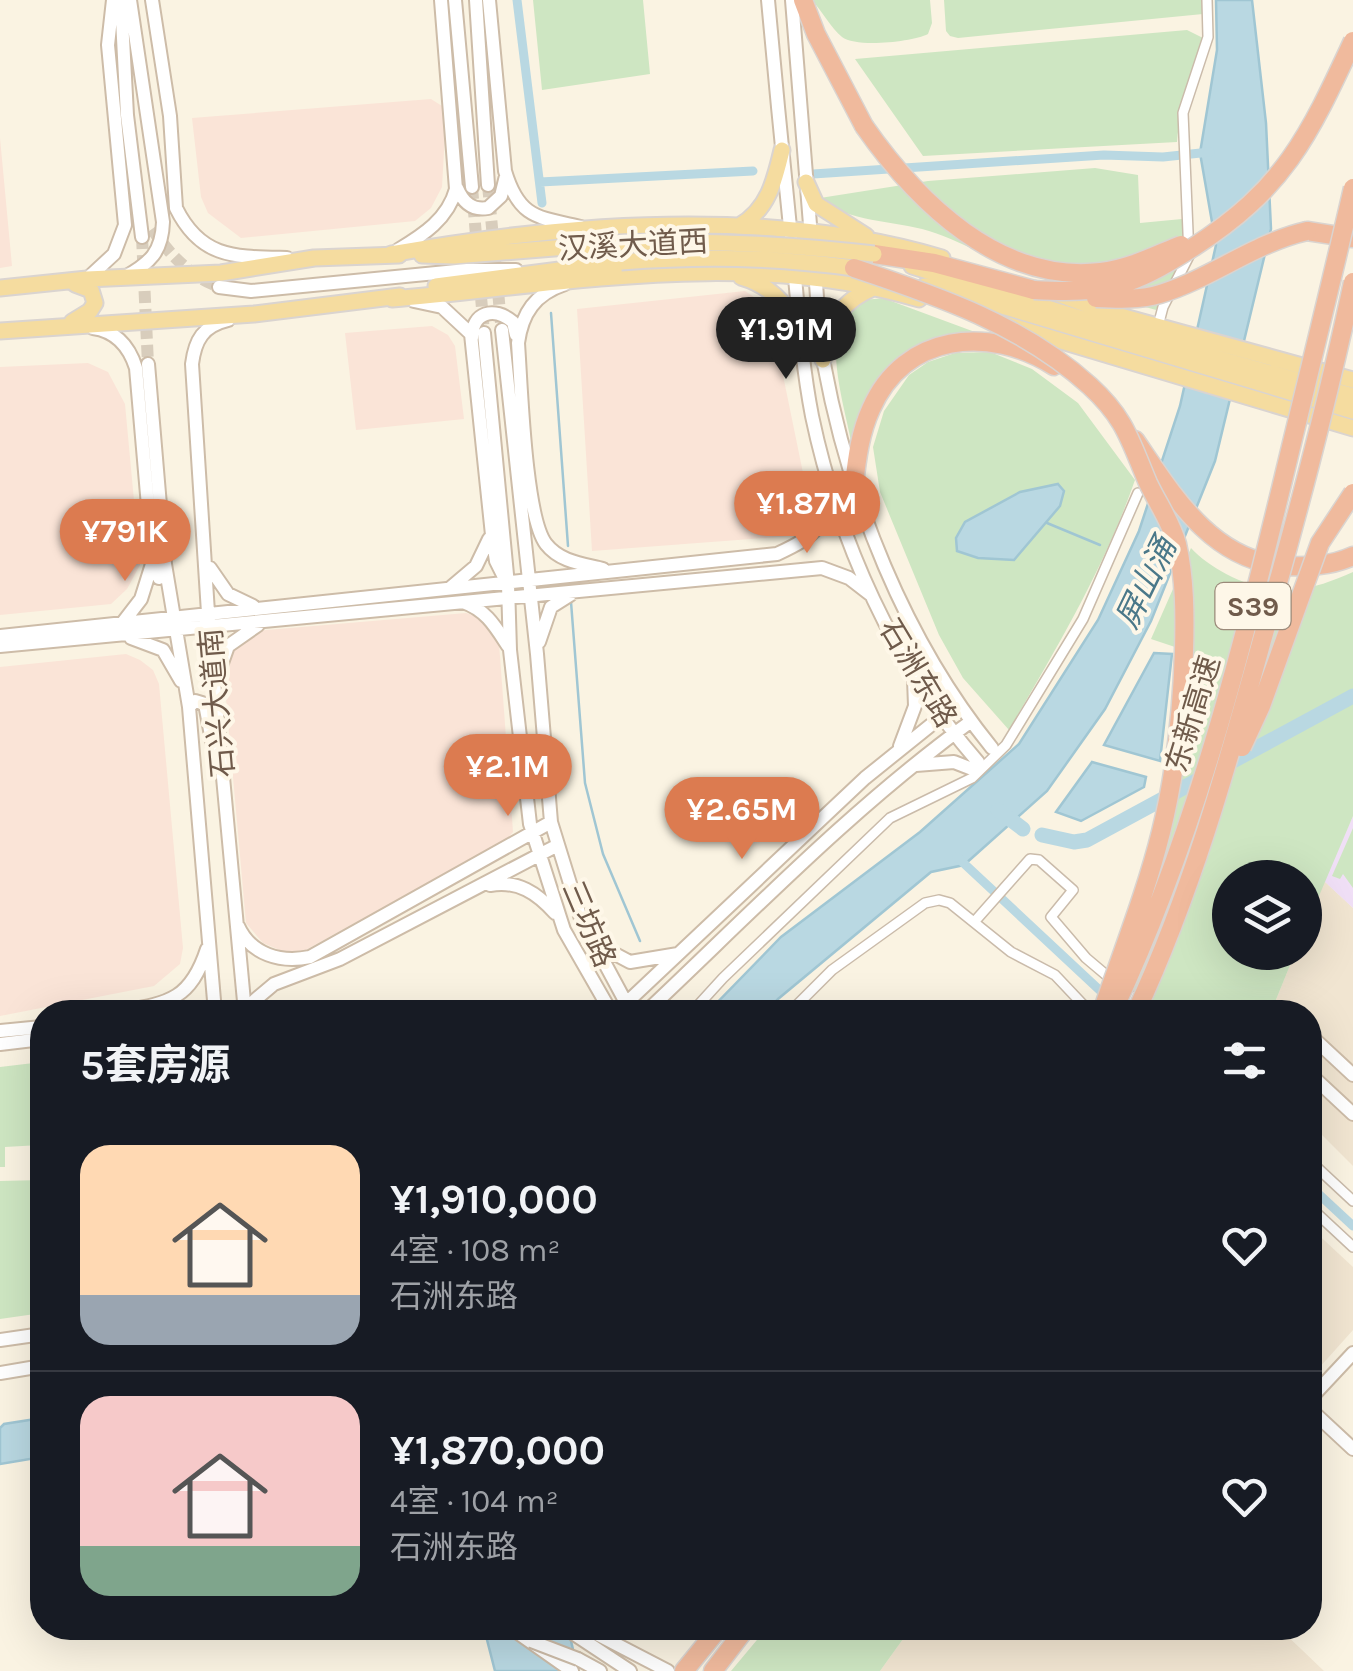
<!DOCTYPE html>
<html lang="zh">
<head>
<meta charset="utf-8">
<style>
	body { margin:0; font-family:Karla,"Noto Sans SC",sans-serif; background:#242831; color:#f1f3f6; height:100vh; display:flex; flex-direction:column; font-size:38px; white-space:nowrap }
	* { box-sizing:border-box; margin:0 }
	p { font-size:32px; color:#9ea1a6 }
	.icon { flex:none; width:55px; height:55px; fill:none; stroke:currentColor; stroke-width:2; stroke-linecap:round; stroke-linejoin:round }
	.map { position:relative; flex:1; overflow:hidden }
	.side { position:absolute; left:30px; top:1000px; width:1292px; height:640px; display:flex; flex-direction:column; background:#171b24; border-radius:40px; box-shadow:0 10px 40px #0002 }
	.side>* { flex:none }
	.controls { position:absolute; left:1212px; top:860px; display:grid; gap:20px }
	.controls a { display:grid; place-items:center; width:110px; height:110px; border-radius:50%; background:#171b24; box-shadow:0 10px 40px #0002; font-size:50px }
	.price { position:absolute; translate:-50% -85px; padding:0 22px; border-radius:35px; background:#dc7b50; color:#fff; font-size:32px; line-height:65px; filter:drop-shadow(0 2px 5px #0008) }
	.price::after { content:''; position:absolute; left:50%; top:60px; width:30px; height:22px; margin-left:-15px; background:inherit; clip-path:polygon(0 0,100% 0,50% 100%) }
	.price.selected { background:#222; color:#fff }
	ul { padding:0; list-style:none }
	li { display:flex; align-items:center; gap:30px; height:250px; padding:0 50px }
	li+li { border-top:2px solid #363941 }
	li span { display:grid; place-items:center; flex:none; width:280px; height:200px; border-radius:30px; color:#555 }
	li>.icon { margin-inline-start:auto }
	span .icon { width:120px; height:120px; fill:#fffc; stroke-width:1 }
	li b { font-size:42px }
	h2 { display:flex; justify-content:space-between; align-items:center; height:120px; padding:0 50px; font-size:42px }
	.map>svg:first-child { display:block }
	.residential { fill:#f1e5d1 }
	.commercial { fill:#fae4d7 }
	.education { fill:#f0dff6 }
	.green { fill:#cee6c2 }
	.water { fill:#b9d8e2; stroke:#a0c6d3; stroke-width:2.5 }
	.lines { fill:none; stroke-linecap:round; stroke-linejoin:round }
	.stream { stroke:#a0c6d3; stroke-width:2.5 }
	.canal { stroke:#b9d8e2; stroke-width:9 }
	.river { stroke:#b9d8e2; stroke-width:15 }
	.secondary-tunnel { stroke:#d8cdbc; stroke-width:12; stroke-dasharray:12 6; stroke-linecap:butt }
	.street-casing { stroke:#cabbaa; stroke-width:12 }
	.secondary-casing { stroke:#cdbca8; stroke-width:16 }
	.primary-casing { stroke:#dad4d0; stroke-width:19 }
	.highway-casing { stroke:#dad4d0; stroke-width:21 }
	.street { stroke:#fff; stroke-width:9 }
	.secondary { stroke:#fff; stroke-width:12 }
	.primary { stroke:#f5dc9f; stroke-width:15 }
	.highway { stroke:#f0ba9d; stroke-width:18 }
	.secondary-bridge-casing { stroke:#cdbca8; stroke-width:16; stroke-linecap:butt }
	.primary-bridge-casing { stroke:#dad4d0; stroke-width:19; stroke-linecap:butt }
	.highway-bridge-casing { stroke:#dad4d0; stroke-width:21; stroke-linecap:butt }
	.secondary-bridge { stroke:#fff; stroke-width:12 }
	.primary-bridge { stroke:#f5dc9f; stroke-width:15 }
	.highway-bridge { stroke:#f0ba9d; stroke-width:18 }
	.labels { text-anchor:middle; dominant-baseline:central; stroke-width:8; stroke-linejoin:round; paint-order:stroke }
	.shield { fill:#fef7e8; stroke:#9b8a7a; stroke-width:2.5 }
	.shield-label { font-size:28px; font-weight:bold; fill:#705b4b }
	.street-label { font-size:30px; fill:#705b4b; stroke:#fef7e8 }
	.water-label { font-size:32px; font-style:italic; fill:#4a7889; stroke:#fef7e8 }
</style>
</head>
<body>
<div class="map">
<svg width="1353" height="1671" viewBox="0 0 1353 1671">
	<rect width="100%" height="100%" fill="#faf3e2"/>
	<path class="residential" d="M 1324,881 L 1353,908 L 1353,1166 L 1310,1123 L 1310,1012 L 1271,1012 L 1295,953 L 1305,952 L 1305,929 Z
		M 1310,1227 L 1353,1267 L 1353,1330 L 1310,1378 Z
		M 911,1628 L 1279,1628 L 1324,1671 L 880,1671 Z"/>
	<path class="commercial" d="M 431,99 L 442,106 L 446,116 L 442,187 L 431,208 L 415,221 L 241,238 L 208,213 L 201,197 L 192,118 Z
		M 0,138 L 12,266 L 0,268 Z
		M 745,291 L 769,307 L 810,507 L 802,523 L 791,536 L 592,551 L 577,309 Z
		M 432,326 L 448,335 L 455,346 L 464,419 L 356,430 L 345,333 Z
		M 88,363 L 108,372 L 125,404 L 140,565 L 127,589 L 111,604 L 0,615 L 0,367 Z
		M 466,613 L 481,618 L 492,630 L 499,643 L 513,832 L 506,840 L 302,952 L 282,951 L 263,943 L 246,923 L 224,676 L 228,657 L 255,631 Z
		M 126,654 L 140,660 L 153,670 L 159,684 L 183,948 L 180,964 L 154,986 L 0,1016 L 0,667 Z"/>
	<path class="education" d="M 1353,816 L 1353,908 L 1324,881 Z"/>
	<path class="green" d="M 533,0 L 643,0 L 650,74 L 542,90 Z
		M 812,0 L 930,0 L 932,23 L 928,34 C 912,42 856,48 842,37 C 831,28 822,11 812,0 Z
		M 944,0 L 1201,0 L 1203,14 L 958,38 L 950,36 L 946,31 Z
		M 1187,30 L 1203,38 C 1197,76 1180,102 1177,142 L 923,156 L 855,59 Z
		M 1095,168 L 1138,175 L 1140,223 L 1182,219 L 1183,259 L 1156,310 C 1112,297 1065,287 1022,271 C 990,259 961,241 929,231 C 893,220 848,223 820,198 L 928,181 Z
		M 883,298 L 983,335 L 942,337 L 861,411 L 851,441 C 845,407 816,319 859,302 C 866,299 876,299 883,298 Z
		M 990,352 L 1032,369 L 1078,403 L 1135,480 C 1104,569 1056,649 1009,730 L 963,678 L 939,635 L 880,492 L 873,447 L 884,411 L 909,375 L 928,362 L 955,353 Z
		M 1191,548 C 1212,571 1259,594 1292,590 C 1314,588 1333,581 1353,572 L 1353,816 L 1305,929 L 1305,878 L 1230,878 L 1230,952 L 1295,953 L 1271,1012 L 1108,1012 L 1161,807 L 1173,726 L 1178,648 L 1151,639 Z
		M 1353,828 L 1353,888 L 1343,874 L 1340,879 L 1332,876 Z
		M 42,1062 L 42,1174 L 40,1145 L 5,1147 L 5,1167 L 0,1167 L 0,1067 Z
		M 42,1180 L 42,1313 L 0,1319 L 0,1181 Z
		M 767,1628 L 911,1628 L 880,1671 L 731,1671 Z"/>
	<path class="water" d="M 1216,0 L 1252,0 L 1266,123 L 1271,229 L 1215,461 L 1151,621 L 1105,709 L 1047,791 L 964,865 L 931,872 L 778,999 L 766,1012 L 708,1012 L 781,937 L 920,832 L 1019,744 L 1098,620 L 1139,531 L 1180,406 L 1216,245 L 1200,153 L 1217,50 Z
		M 1058,484 L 1064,491 L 1060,506 L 1014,560 L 978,558 L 957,551 L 956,538 L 965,522 L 1020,492 Z
		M 1154,653 L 1172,654 L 1160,761 L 1104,745 Z
		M 1092,762 L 1146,777 L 1144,787 L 1081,821 L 1056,812 Z
		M 42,1418 L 42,1457 L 0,1464 L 0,1428 L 4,1424 Z
		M 484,1628 L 568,1628 L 578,1671 L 495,1671 Z"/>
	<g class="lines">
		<path class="stream" d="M 551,313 L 568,546
			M 1047,523 L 1100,545
			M 571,602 L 585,783 L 603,854 L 640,941"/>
		<path class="canal" d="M 517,0 L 542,203
			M 813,174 L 1104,155 L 1163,157 L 1210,152
			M 540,182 L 753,171
			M 957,857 L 1123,1012
			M 1310,1186 L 1353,1226"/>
		<path class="river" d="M 998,810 L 1023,829
			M 1042,835 L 1074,842 L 1087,840 L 1353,696"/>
		<path class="secondary-tunnel" d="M 488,185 L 501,323
			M 472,187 L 484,333
			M 152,229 C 171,256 189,275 219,287
			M 142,237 L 148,364"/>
		<defs>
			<path id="street" d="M 1158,326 L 1163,307 L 1189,256 L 1183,113 L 1208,37 L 1207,0
				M 975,921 L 1030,859 L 1039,860 L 1073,890 L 1051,917 L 1086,958 L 1150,1012
				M 692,1012 L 723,978 L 890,818 L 972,778 L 1006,745 L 1083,619 L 1138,493
				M 790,1012 L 832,970 L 925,903 L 939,900 L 950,903 L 1011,952 L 1055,975 L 1090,1012
				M 1310,1161 L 1353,1201
				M 1310,1207 L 1353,1247"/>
			<path id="secondary" d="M 121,0 L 127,115 L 142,237
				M 152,0 L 170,116 L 176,208 C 201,259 236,257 287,258
				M 455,0 L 472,187
				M 476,0 L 488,185
				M 489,0 L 505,171 C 519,218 537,217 581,227
				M 768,0 C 775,76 782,151 790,227 C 797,290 800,354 812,416 C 838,540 895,667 978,762
				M 792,0 L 811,237
				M 457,188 C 463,202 472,211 488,208 L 501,196 L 506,176
				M 398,250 C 423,235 448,219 456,189 L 441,0
				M 815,272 C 818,302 818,333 824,364 C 849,499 905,641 992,748
				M 125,277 C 150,263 162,252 163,222 L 130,0
				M 87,279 L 114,254 L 125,225 L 108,45 L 113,0
				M 565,284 C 535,294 522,313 518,343 C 521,384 525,517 546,544 C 560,562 583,564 603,569
				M 219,287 L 251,291 L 467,270 L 516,270
				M 414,301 L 442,307 L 471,334 L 492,535 L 496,561 L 504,577
				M 228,320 C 203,326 195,340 192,364 L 209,628 L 245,1012
				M 93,328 C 116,331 129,346 136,368 L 152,552 L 159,578
				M 502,330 L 537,654 L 551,822 L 581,919 L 631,1012
				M 484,333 L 508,585 L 510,650 L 530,824 L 564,930 L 611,1012
				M 472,338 C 472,312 494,306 513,322 L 516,335
				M 148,364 L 165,564 L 189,707 L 215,1012
				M 210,568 L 228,594 L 253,606
				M 450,588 L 476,566 L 489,539
				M 463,602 C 486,610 495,626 508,646
				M 121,625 L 141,599 L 152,564
				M 0,636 L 777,554 C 818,535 828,525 828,480
				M 131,638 L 163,650 L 181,681
				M 539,642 L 551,607 L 570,595
				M 0,646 L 822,568 L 849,578 L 871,595
				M 217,677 L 228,646 L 258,625
				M 189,707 L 195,701 L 205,704 L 213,746
				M 900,746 L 915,706 L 914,679
				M 916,765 L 954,762 L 972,769
				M 490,885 C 518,880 537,893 555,913
				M 238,926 C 251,955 281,963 310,957 L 551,822
				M 598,945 L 630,962 L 678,954
				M 621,1008 L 865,778 L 957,704
				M 118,1012 C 168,1003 190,1001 207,949
				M 250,1012 L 255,1000 L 274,984 L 340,959 L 558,845
				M 646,1012 C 752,912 852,808 970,722
				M 0,1031 L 42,1027
				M 1310,1035 L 1353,1075
				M 0,1044 L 42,1039
				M 1310,1074 L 1353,1114
				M 0,1340 L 42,1334
				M 0,1373 L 42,1366
				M 1310,1399 L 1353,1353
				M 1310,1409 L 1353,1449
				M 511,1628 L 572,1671
				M 565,1628 L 630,1671
				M 585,1628 L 668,1671
				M 578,1659 L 600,1671"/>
			<path id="primary" d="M 806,182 L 816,204 L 866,236
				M 739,226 C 768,210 775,180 782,150
				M 391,254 C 565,223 772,207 942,258
				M 422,255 L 454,256 L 617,243
				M 912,266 L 1141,337 L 1353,396
				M 741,277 C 769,285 785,302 798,326
				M 436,286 L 621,262
				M 925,286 L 992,303 L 1353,411
				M 0,288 L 87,279 L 221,273 L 314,258 L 399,255
				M 1055,293 L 1113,314 L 1353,380
				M 392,299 C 567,284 746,248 919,299
				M 72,322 L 90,311 L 95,303 L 91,290 L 75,284
				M 1008,325 L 1353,428
				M 0,331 L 254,314 L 400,296
				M 823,360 C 834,322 835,304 875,287"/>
			<path id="highway" d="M 803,0 L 816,34 L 864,126
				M 1307,231 L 1353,238
				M 874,254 L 934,263 L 1034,290
				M 1135,440 C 1173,495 1211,560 1284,566 C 1308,567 1331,566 1353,556
				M 854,484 C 857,458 860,433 871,409 C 904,333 989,325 1054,366
				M 684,1671 L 719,1628
				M 713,1671 L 746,1628"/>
		</defs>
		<use href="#street" class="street-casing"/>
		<use href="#secondary" class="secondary-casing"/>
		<use href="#primary" class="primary-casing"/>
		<use href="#highway" class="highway-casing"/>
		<use href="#street" class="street"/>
		<use href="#secondary" class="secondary"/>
		<use href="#primary" class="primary"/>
		<use href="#highway" class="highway"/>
		<defs>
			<path id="secondary-bridge" d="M 531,1641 L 578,1659"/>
			<path id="primary-bridge" d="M 617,243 C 704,240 788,244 874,254
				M 621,262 C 703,256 772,257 854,268"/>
			<path id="highway-bridge" d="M 864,126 C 917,202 1000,284 1101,272 C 1129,269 1156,255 1181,245
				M 854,268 C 938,296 1023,325 1090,386 C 1126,419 1130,441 1148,483 C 1158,504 1171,522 1177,544 C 1185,579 1185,615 1184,651 C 1182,711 1176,772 1161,832 C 1146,893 1122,952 1102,1012
				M 1034,290 C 1107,294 1131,287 1192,248 C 1284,189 1308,138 1353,41
				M 1096,298 C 1117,299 1140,300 1160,294 C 1212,278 1254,243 1307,231
				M 1242,747 L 1261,706 L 1320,543 L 1353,493
				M 1113,1011 C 1193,841 1240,659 1284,476 C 1307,380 1331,284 1353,188
				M 1136,1012 C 1191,894 1226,770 1261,644 C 1295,523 1327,405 1353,282"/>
		</defs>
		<use href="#secondary-bridge" class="secondary-bridge-casing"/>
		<use href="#primary-bridge" class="primary-bridge-casing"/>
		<use href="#highway-bridge" class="highway-bridge-casing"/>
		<use href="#secondary-bridge" class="secondary-bridge"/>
		<use href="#primary-bridge" class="primary-bridge"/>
		<use href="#highway-bridge" class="highway-bridge"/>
	</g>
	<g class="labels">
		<rect class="shield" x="1215.5" y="583" width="75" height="46" rx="8"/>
		<g class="shield-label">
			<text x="1253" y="606">S39</text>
		</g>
		<g class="street-label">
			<text transform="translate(633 245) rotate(-3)">汉溪大道西</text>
			<text transform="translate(918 673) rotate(59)">石洲东路</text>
			<text transform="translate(217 703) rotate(-95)">石兴大道南</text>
			<text transform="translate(1193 714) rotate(-73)">东新高速</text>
			<text transform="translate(589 924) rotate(67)">三坊路</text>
		</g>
		<g class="water-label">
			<text transform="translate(1146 583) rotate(-64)">屏山涌</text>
		</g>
	</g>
</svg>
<div class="controls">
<a><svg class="icon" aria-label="layers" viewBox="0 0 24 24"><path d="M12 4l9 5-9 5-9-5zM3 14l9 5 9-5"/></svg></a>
</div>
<b class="price selected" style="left:786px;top:382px">¥1.91M</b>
<b class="price" style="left:807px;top:556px">¥1.87M</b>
<b class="price" style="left:125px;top:584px">¥791K</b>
<b class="price" style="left:508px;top:819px">¥2.1M</b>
<b class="price" style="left:742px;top:862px">¥2.65M</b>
<section class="side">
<h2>5套房源<svg class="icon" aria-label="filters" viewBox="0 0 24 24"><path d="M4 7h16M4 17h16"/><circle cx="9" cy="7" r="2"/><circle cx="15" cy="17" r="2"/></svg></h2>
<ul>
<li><span style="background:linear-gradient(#ffd9b3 75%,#9aa5b1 0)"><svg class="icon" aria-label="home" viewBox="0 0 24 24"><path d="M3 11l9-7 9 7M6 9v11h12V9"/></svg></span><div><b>¥1,910,000</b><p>4室 · 108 m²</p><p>石洲东路</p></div><svg class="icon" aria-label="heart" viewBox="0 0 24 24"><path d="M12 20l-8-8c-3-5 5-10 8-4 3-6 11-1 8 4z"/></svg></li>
<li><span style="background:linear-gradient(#f6c9c9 75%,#7fa58c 0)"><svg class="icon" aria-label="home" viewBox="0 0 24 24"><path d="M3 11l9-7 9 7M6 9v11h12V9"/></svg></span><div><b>¥1,870,000</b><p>4室 · 104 m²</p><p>石洲东路</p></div><svg class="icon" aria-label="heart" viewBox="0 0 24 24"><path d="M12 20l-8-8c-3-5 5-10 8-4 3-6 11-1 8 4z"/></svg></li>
</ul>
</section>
</div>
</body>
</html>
